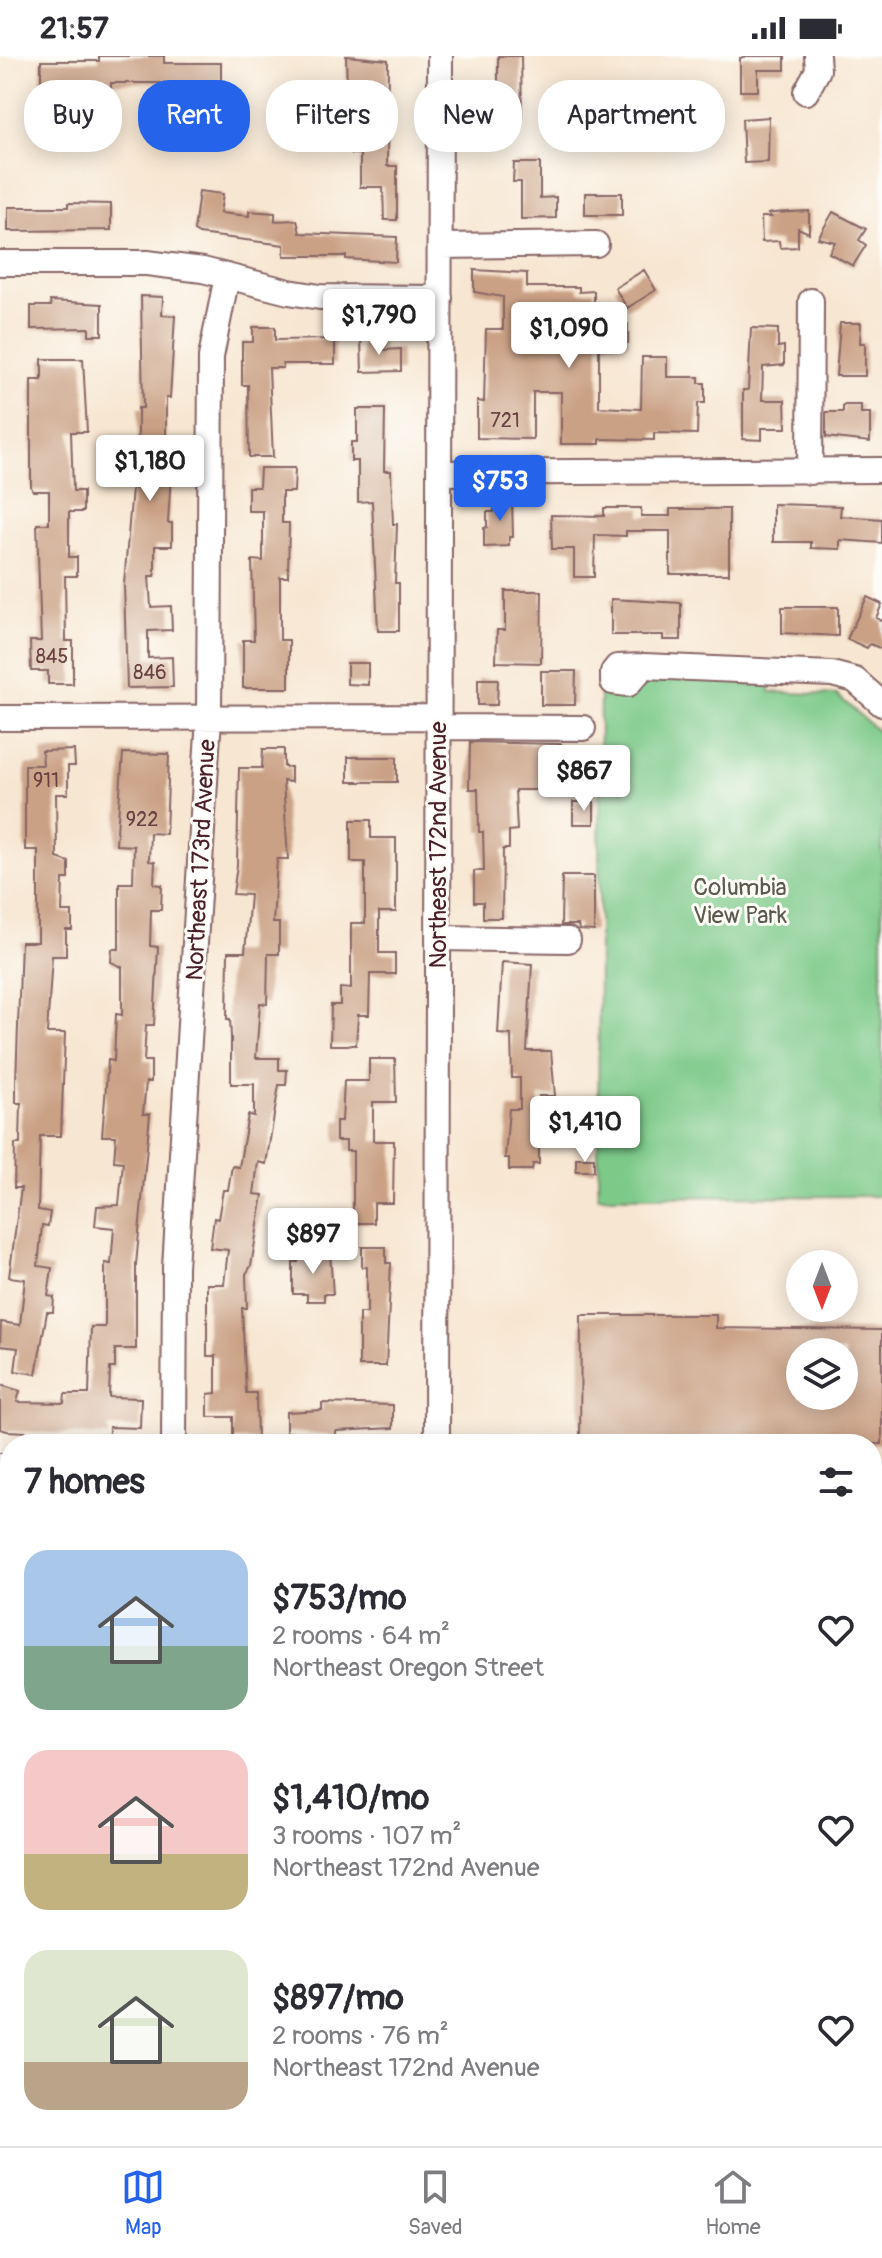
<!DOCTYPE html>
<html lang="en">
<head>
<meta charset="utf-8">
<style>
	body { margin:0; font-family:Pangolin,sans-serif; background:#f7f7f7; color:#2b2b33; height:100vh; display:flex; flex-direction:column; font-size:30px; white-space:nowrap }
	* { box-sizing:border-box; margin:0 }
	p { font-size:26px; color:#7c7c81 }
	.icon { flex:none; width:44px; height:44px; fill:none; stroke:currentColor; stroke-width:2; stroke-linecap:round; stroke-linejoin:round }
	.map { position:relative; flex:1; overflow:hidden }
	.sheet { position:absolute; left:0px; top:1378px; width:882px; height:712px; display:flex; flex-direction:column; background:#fff; border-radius:32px 32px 0 0; box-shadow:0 4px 20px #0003 }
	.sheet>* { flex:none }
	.banner { position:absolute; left:24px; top:24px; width:834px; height:72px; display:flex; gap:16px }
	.needle { width:52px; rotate:180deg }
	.controls { position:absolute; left:786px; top:1194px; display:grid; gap:16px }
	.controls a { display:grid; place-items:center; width:72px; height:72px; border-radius:50%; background:#fff; box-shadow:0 4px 20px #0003; font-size:40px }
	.price { position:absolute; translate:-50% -68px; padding:0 18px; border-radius:8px; background:#fff; color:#222; font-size:26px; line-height:52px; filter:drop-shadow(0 2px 4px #0008) }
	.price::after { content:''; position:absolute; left:50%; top:48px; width:24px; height:18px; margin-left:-12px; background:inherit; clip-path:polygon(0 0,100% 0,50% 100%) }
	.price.current { background:#2563eb; color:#fff }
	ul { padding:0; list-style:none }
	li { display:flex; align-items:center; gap:24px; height:200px; padding:0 24px }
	li span { display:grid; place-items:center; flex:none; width:224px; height:160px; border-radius:24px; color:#555 }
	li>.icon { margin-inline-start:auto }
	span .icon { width:96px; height:96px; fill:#fffc; stroke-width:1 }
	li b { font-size:34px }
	h2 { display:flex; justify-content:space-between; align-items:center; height:96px; padding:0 24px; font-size:34px }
	.chip { padding:0 28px; border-radius:32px; background:#fff; box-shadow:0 4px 20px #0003; font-size:28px; line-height:72px }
	.chip.current { background:#2563eb; color:#fff }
	.status { display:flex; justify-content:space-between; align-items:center; height:56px; padding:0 40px; background:#fff; direction:ltr }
	.status svg { height:22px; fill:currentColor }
	.tab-bar { display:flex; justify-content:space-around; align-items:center; height:112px; border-top:2px solid #e1e1e2; background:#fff; font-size:22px; color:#7c7c81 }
	.tab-bar a { display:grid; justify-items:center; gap:4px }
	.tab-bar .current { color:#2563eb }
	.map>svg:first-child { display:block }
	.green { fill:#7cc988; stroke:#63745a; stroke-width:2 }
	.building { fill:#caa185; fill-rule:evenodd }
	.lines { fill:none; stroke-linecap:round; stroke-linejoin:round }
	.minor-casing { stroke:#876565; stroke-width:28 }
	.minor { stroke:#fff; stroke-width:24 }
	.labels { text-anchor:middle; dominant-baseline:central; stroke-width:6; stroke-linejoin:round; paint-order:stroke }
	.number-label { font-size:20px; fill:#6a4042 }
	.street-label { font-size:24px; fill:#4a1f2b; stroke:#fdfcf7 }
	.park-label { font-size:24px; fill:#5c5a4c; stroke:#fdfcf7 }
</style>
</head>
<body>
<div class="status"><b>21:57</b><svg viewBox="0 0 49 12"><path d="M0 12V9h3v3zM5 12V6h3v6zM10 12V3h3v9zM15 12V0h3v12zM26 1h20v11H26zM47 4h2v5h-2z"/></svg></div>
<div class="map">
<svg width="882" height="2090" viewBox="0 0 882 2090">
	<rect width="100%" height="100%" fill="#fdfcf7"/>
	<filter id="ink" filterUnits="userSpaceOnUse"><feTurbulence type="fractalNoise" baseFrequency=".0125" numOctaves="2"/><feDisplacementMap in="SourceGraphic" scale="16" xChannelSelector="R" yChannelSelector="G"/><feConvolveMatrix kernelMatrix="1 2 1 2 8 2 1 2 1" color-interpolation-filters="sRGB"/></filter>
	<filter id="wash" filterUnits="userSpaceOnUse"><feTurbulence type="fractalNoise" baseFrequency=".006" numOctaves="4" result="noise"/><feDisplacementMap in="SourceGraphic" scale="32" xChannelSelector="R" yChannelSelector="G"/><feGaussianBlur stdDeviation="1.8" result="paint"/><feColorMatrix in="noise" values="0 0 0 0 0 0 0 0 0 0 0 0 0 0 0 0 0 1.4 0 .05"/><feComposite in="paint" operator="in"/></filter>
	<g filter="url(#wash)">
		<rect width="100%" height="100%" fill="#f7e6d1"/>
		<path class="green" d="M 600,614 L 770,614 L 770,636 L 837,639 L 882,679 L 882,1140 L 598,1141 Z
			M 882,1584 L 882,1669 L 872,1669 L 872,1602 Z"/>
		<g id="blocks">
			<path class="building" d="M 99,0 L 164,0 L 164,7 L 221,7 L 221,69 L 160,71 L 161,27 L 111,27 L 111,34 L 102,34 L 102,69 L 41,66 L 41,5 L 99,5 Z
				M 346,0 L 388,4 L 387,110 L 397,110 L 397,164 L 384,164 L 383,131 L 360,131 L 360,98 L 352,98 L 353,34 L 347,34 Z
				M 498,0 L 521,0 L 522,62 L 479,62 L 479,42 L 498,42 Z
				M 746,0 L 785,0 L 785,14 L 758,14 L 758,35 L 740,35 L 740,2 Z
				M 769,61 L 768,106 L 744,107 L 742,63 Z
				M 514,107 L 540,107 L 540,142 L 556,141 L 556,162 L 521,163 L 521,126 L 513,126 Z
				M 199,135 L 223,138 L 220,157 L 249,160 L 249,155 L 275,157 L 275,165 L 297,164 L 300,177 L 397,181 L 396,206 L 346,203 L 346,200 L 284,200 L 284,189 L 199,178 L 194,175 Z
				M 585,137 L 622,137 L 622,159 L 585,159 Z
				M 68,147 L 111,148 L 111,174 L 8,175 L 8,151 L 68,151 Z
				M 809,155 L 809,177 L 798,172 L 798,191 L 780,192 L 779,185 L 762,186 L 761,161 L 771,161 L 768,158 L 772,157 Z
				M 833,156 L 866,173 L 859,184 L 866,189 L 853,210 L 829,197 L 835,186 L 818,182 Z
				M 474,214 L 527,217 L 527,231 L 579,231 L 579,236 L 594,235 L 594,268 L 628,268 L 628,287 L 599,287 L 599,351 L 641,353 L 642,301 L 667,301 L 667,321 L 699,321 L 699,327 L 705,327 L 705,347 L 698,347 L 697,378 L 654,377 L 654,384 L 600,383 L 600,388 L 561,388 L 561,336 L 533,336 L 533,383 L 477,382 L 477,345 L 484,346 L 486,273 L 503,273 L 503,241 L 474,236 Z
				M 644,214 L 656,234 L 627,252 L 615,232 Z
				M 141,240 L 163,241 L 162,259 L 175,260 L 170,342 L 166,342 L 166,384 L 173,384 L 168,467 L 172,467 L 172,490 L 155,490 L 155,520 L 149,520 L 151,551 L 171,550 L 172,574 L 148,575 L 148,602 L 172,601 L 173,631 L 127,632 L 124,528 L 132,432 L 138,432 L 138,352 L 143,352 Z
				M 50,245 L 102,248 L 102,279 L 89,279 L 89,272 L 31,273 L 31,250 L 51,250 Z
				M 840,267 L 861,267 L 860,287 L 865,287 L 865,320 L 836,320 Z
				M 253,271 L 275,271 L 275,284 L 335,283 L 335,308 L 283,308 L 283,312 L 269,312 L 273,401 L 249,401 L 248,329 L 242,329 L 242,286 L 253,286 Z
				M 751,272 L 778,273 L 778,291 L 784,290 L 784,309 L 763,311 L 762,344 L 785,344 L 786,372 L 762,372 L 762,384 L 743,383 L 743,334 L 748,334 Z
				M 382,281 L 382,294 L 401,293 L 401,315 L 362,316 L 361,282 Z
				M 42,303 L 83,303 L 87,376 L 71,376 L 73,435 L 83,435 L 83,456 L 69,456 L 69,501 L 77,501 L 77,520 L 65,520 L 66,585 L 73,585 L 73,628 L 48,628 L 48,615 L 31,615 L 30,585 L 41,585 L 37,468 L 49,468 L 49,435 L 33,435 L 31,431 L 31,324 L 42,324 Z
				M 843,349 L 861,349 L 861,357 L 870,357 L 870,386 L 826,381 L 826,356 L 843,356 Z
				M 357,353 L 385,353 L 384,415 L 391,415 L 393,468 L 397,468 L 395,527 L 399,527 L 399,575 L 378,575 L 372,445 L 358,446 L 358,405 L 351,405 L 351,386 L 357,386 Z
				M 260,412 L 295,412 L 294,436 L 282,436 L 282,467 L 289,467 L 288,521 L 280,521 L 280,584 L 289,584 L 289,632 L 243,632 L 243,584 L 254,584 L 252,504 L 263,505 L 263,455 L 248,455 L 248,431 L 259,431 Z
				M 494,440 L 512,440 L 513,481 L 509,481 L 509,490 L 484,491 L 484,472 L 487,471 L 487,456 L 494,456 Z
				M 773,448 L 841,450 L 840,460 L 882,463 L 882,487 L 840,484 L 840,493 L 811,492 L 811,486 L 773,486 Z
				M 604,452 L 641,452 L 641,460 L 670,460 L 670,453 L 729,453 L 729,518 L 670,518 L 670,475 L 626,475 L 626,480 L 595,479 L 594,521 L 574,521 L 574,493 L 552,493 L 551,459 L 604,460 Z
				M 505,535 L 542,535 L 541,607 L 496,606 L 497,574 L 505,574 Z
				M 867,541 L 882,548 L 876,562 L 882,565 L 882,593 L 870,588 L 867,592 L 847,583 Z
				M 611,543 L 681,547 L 681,584 L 663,584 L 663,579 L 611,579 Z
				M 782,551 L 838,551 L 838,580 L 782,577 Z
				M 347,607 L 368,607 L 368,629 L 347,628 Z
				M 541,615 L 576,615 L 575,649 L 541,649 Z
				M 478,623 L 498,623 L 497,649 L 478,649 Z
				M 470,686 L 561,688 L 563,734 L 515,734 L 517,774 L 509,775 L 509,793 L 503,793 L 502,862 L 483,862 L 483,846 L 474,846 L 474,815 L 484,815 L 483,776 L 479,776 L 478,733 L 469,733 Z
				M 263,693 L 284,693 L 284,711 L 291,711 L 291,726 L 283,725 L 288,803 L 277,803 L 273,867 L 279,867 L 279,898 L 268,898 L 267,948 L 260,947 L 256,1002 L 279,1002 L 279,1014 L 287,1014 L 286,1029 L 279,1029 L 266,1108 L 258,1106 L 254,1138 L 263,1139 L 251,1210 L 246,1218 L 247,1252 L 242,1252 L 246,1337 L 256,1337 L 257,1384 L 233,1384 L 233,1361 L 208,1361 L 208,1338 L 216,1337 L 216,1300 L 207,1300 L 207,1228 L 224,1228 L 228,1194 L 210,1192 L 214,1162 L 218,1163 L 223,1134 L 228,1134 L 232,1110 L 239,1111 L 248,1059 L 254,1060 L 254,1028 L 231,1028 L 231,981 L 230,963 L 227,963 L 228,896 L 245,896 L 250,839 L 233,838 L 237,809 L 239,712 L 262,712 Z
				M 74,694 L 75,710 L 68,710 L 68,738 L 56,738 L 57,802 L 69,806 L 69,823 L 63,823 L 62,856 L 72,856 L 72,874 L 66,874 L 66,900 L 52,900 L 47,977 L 65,977 L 61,1080 L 40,1080 L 38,1154 L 50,1156 L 48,1170 L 42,1169 L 38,1210 L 52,1212 L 48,1240 L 54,1241 L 53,1256 L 47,1256 L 36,1318 L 15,1315 L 18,1292 L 0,1290 L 1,1266 L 20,1269 L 25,1223 L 9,1221 L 21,1132 L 14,1132 L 15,1088 L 20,1088 L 21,1047 L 16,1047 L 16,1026 L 21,886 L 38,886 L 38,794 L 25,794 L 25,709 L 43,709 L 42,695 Z
				M 123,697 L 169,698 L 166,778 L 150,777 L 149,805 L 155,806 L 154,828 L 162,829 L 161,854 L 151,854 L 150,890 L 158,891 L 154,969 L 146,969 L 144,1005 L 151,1005 L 151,1026 L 146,1026 L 143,1058 L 150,1058 L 136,1209 L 136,1293 L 115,1293 L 115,1312 L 110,1312 L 109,1341 L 141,1342 L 140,1372 L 109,1371 L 109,1380 L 7,1375 L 0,1373 L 0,1329 L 20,1335 L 17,1346 L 64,1347 L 65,1338 L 89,1338 L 91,1271 L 105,1271 L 105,1207 L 111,1208 L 114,1172 L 95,1170 L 97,1150 L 119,1149 L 123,1106 L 114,1105 L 116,1080 L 102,1080 L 108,1004 L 114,1005 L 116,958 L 122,959 L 122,911 L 111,906 L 112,893 L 119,893 L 119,827 L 133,827 L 134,790 L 116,789 Z
				M 348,701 L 397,701 L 397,726 L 348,726 Z
				M 573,746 L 594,746 L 594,768 L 573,768 Z
				M 351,764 L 371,764 L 371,782 L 396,782 L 396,856 L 379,856 L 379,897 L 395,897 L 395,918 L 370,918 L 369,959 L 358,959 L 356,989 L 330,989 L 331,949 L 340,949 L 340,932 L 351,933 L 351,867 L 365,867 L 365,806 L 351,806 Z
				M 562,820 L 594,820 L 594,875 L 579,874 L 578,869 L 561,869 Z
				M 502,906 L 532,908 L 527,995 L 551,995 L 555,1040 L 539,1040 L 539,1108 L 533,1108 L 532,1114 L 509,1114 L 509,1102 L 505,1102 L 509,1053 L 520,1053 L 520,1022 L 512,1022 L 511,979 L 498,978 Z
				M 369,1003 L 395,1003 L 396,1046 L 373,1046 L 373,1085 L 394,1085 L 393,1147 L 374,1147 L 374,1167 L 353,1167 L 353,1095 L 346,1095 L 346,1085 L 336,1085 L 336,1065 L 342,1065 L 344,1025 L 369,1025 Z
				M 576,1102 L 594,1102 L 594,1115 L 576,1115 Z
				M 362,1191 L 386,1191 L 386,1207 L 391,1207 L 386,1310 L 359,1310 L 359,1257 L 367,1257 L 367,1211 L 362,1211 Z
				M 298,1197 L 330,1197 L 333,1238 L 324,1238 L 324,1245 L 307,1245 L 307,1238 L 293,1238 L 293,1206 L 298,1206 Z
				M 581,1259 L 716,1259 L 716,1272 L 882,1274 L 882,1388 L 580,1388 ZM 800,1296 L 844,1296 L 844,1340 L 800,1340 Z
				M 322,1347 L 393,1349 L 393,1372 L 336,1375 L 336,1380 L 286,1376 L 286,1356 L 322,1354 Z"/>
		</g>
	</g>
	<g filter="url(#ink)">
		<use href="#blocks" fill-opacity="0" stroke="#876565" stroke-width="2"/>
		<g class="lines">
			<defs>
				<path id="minor" d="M 806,36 L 818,14 L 817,0
					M 440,190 L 596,188
					M 0,207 L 147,207 L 203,214 L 289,236 L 320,241 L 440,242
					M 810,416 L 811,245
					M 439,417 L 882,414
					M 644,610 L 628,628 L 613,626 L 613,616 L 617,611 L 644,610 L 832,618 L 855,624 L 882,648
					M 0,662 L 438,661
					M 438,671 L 583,672
					M 438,882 L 568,884
					M 174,1388 L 175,1211 L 209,661 L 211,301 L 227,220
					M 437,1388 L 440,0
					M 0,1410 L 10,1412
					M 0,1622 L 10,1622
					M 0,1828 L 10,1828
					M 0,1977 L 10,1977
					M 359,2080 L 359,2090
					M 25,2090 L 25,2080
					M 473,2090 L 473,2080
					M 689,2090 L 689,2080"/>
			</defs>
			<use href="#minor" class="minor-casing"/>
			<use href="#minor" class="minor"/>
		</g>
	</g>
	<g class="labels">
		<g class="number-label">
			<text x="505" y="364">721</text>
			<text x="52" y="600">845</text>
			<text x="150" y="616">846</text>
			<text x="46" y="724">911</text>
			<text x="142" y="763">922</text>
		</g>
		<g class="street-label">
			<text transform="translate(438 789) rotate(-90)">Northeast 172nd Avenue</text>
			<text transform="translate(201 804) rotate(-87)">Northeast 173rd Avenue</text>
		</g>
		<g class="park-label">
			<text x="740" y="831">Columbia<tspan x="740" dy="28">View Park</tspan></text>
		</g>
	</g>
</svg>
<div class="controls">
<a><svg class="needle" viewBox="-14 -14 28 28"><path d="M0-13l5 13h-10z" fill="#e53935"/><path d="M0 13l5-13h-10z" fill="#7c7c81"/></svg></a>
<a><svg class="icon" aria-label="layers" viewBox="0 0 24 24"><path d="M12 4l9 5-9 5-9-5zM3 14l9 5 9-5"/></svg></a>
</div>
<b class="price" style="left:379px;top:301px">$1,790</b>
<b class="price" style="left:569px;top:314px">$1,090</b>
<b class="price" style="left:150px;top:447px">$1,180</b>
<b class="price current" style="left:500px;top:467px">$753</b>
<b class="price" style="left:584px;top:757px">$867</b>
<b class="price" style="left:585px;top:1108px">$1,410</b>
<b class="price" style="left:313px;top:1220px">$897</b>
<div class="banner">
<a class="chip">Buy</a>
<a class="chip current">Rent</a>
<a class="chip">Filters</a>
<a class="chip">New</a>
<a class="chip">Apartment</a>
</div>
<section class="sheet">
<h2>7 homes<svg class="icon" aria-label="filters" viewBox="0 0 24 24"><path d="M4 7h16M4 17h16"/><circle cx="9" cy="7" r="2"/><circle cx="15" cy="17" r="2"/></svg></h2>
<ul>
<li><span style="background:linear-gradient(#a9c7e8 60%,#7fa58c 0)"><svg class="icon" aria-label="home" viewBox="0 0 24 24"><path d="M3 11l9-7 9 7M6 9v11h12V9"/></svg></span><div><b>$753/mo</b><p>2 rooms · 64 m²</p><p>Northeast Oregon Street</p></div><svg class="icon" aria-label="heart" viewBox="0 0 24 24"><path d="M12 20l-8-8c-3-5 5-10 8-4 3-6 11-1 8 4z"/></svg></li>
<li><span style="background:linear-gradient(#f6c9c9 65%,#c2b280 0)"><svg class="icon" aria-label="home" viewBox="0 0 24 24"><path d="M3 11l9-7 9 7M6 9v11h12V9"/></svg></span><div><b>$1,410/mo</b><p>3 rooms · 107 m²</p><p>Northeast 172nd Avenue</p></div><svg class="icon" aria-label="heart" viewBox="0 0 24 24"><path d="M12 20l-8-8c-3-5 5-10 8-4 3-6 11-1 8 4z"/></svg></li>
<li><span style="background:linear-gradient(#dfe7d0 70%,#b9a48a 0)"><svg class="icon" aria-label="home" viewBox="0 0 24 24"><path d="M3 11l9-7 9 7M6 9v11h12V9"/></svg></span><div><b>$897/mo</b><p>2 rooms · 76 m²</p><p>Northeast 172nd Avenue</p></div><svg class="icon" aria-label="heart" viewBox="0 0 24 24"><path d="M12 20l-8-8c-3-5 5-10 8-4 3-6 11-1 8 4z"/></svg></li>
</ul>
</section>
</div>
<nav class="tab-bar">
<a class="current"><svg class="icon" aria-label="map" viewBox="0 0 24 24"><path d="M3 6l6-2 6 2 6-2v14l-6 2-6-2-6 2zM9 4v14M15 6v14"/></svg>Map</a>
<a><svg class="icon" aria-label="saved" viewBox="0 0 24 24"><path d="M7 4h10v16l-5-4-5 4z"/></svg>Saved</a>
<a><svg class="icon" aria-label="home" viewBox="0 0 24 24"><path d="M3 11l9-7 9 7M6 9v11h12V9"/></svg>Home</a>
</nav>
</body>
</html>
